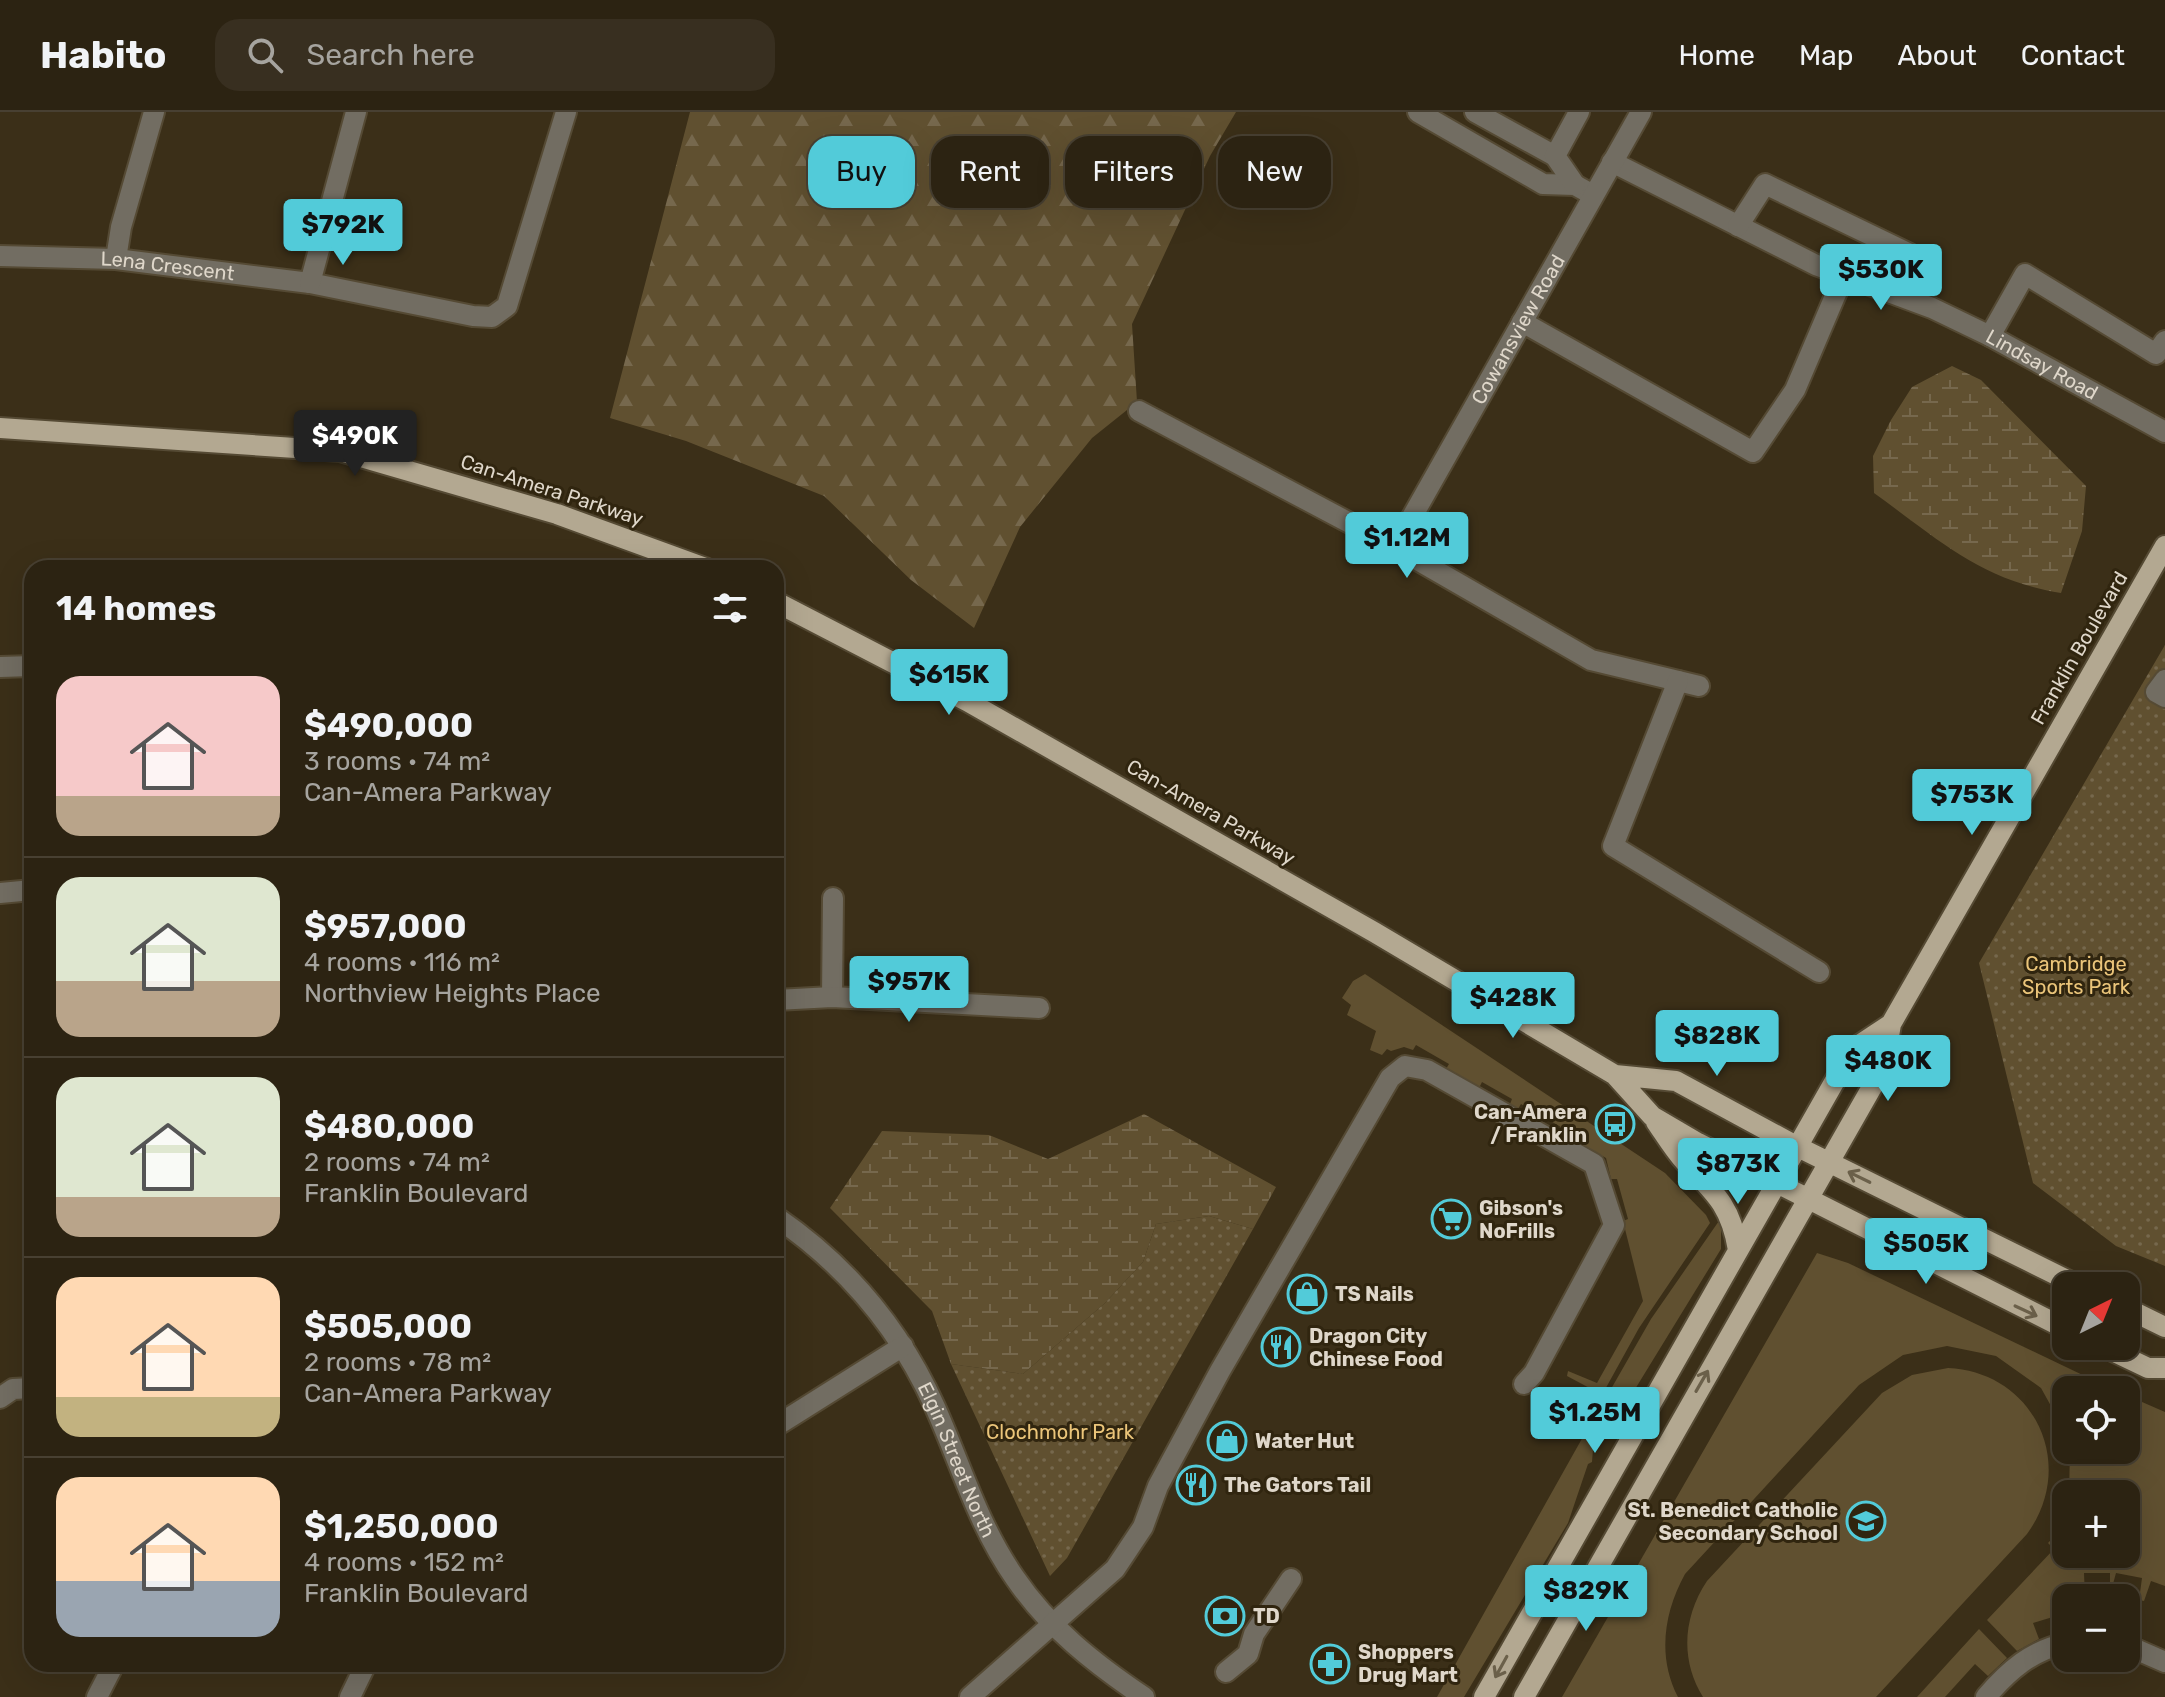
<!DOCTYPE html>
<html lang="en">
<head>
<meta charset="utf-8">
<style>
	body { margin:0; font-family:Rubik,sans-serif; background:#382f20; color:#f1f3f6; height:100vh; display:flex; flex-direction:column; font-size:30px; white-space:nowrap }
	* { box-sizing:border-box; margin:0 }
	p { font-size:26px; color:#a6a49f }
	.icon { flex:none; width:44px; height:44px; fill:none; stroke:currentColor; stroke-width:2; stroke-linecap:round; stroke-linejoin:round }
	.map { position:relative; flex:1; overflow:hidden }
	.panel { position:absolute; left:24px; top:448px; width:760px; height:1112px; display:flex; flex-direction:column; background:#2c2312; border-radius:24px; box-shadow:0 8px 32px #0002,0 0 0 2px #484032 }
	.panel>* { flex:none }
	.guide { position:absolute; left:808px; top:24px; width:760px; height:72px; display:flex; gap:16px }
	.needle { width:52px; rotate:43deg }
	.buttons { position:absolute; left:2052px; top:1160px; display:grid; gap:16px }
	.buttons a { display:grid; place-items:center; width:88px; height:88px; border-radius:16px; background:#2c2312; box-shadow:0 8px 32px #0002,0 0 0 2px #484032; font-size:40px }
	.price { position:absolute; translate:-50% -68px; padding:0 18px; border-radius:8px; background:#52cbd9; color:#111; font-size:26px; line-height:52px; filter:drop-shadow(0 2px 4px #0008) }
	.price::after { content:''; position:absolute; left:50%; top:48px; width:24px; height:18px; margin-left:-12px; background:inherit; clip-path:polygon(0 0,100% 0,50% 100%) }
	.price.current { background:#222; color:#fff }
	ul { padding:0; list-style:none }
	li { display:flex; align-items:center; gap:24px; height:200px; padding:0 32px }
	li+li { border-top:2px solid #484032 }
	li span { display:grid; place-items:center; flex:none; width:224px; height:160px; border-radius:24px; color:#555 }
	li>.icon { margin-inline-start:auto }
	span .icon { width:96px; height:96px; fill:#fffc; stroke-width:1 }
	li b { font-size:34px }
	h2 { display:flex; justify-content:space-between; align-items:center; height:96px; padding:0 32px; font-size:34px }
	.tag { padding:0 28px; border-radius:24px; background:#2c2312; box-shadow:0 8px 32px #0002,0 0 0 2px #484032; font-size:28px; line-height:72px }
	.tag.current { background:#52cbd9; color:#111 }
	header { display:flex; align-items:center; gap:48px; box-sizing:border-box; height:112px; padding:0 40px; background:#2c2312; border-bottom:2px solid #484032 }
	header strong { font-size:38px }
	nav { display:flex; gap:44px; margin-inline-start:auto; font-size:28px }
	.search { width:560px; height:72px; background:#382f20; display:flex; align-items:center; gap:20px; box-sizing:border-box; padding:0 28px; border-radius:24px; color:#a6a49f; font-size:30px }
	.map>svg:first-child { display:block }
	.grass { fill:#605030 }
	.forest { fill:url(#forest-firs) }
	.wetland { fill:url(#wetland-marsh) }
	.park { fill:url(#park-dots) }
	.lines { fill:none; stroke-linecap:round; stroke-linejoin:round }
	.minor-casing { stroke:#554a34; stroke-width:24 }
	.major-casing { stroke:#554a34; stroke-width:24 }
	.minor { stroke:#726d62; stroke-width:20 }
	.major { stroke:#b3a891; stroke-width:20 }
	.oneway { stroke:#6b604a }
	.labels { text-anchor:middle; dominant-baseline:central; stroke-width:6; stroke-linejoin:round; paint-order:stroke }
	.street-label { font-size:20px; fill:#dfd7ca; stroke:#30250f }
	.park-label { font-size:20px; fill:#ebc57a; stroke:#30250f }
	.poi-label { font-size:20px; font-weight:bold; fill:#dfd7ca; stroke:#30250f; text-anchor:start }
</style>
</head>
<body>
<header>
<strong>Habito</strong>
<div class="search"><svg class="icon" aria-label="search" viewBox="0 0 24 24"><circle cx="10" cy="10" r="6"/><path d="M15 15l6 6"/></svg>Search here</div>
<nav><a>Home</a><a>Map</a><a>About</a><a>Contact</a></nav>
</header>
<div class="map">
<svg width="2165" height="1585" viewBox="0 0 2165 1585">
	<defs>
		<pattern id="forest-firs" width="22" height="20" patternUnits="userSpaceOnUse" patternTransform="scale(2)"><rect width="22" height="20" fill="#605030"/><path d="M5 1l3.5 6h-7zM16 11l3.5 6h-7z" fill="#76684d"/></pattern>
		<pattern id="wetland-marsh" width="20" height="14" patternUnits="userSpaceOnUse" patternTransform="scale(2)"><rect width="20" height="14" fill="#605030"/><path d="M1 5h8M5 5V1M11 12h8M15 12V8" fill="none" stroke="#76684d"/></pattern>
		<pattern id="park-dots" width="8" height="8" patternUnits="userSpaceOnUse" patternTransform="scale(2)"><rect width="8" height="8" fill="#605030"/><path d="M2 2h.1M6 6h.1" fill="none" stroke="#76684d" stroke-width="1.8" stroke-linecap="round"/></pattern>
	</defs>
	<rect width="100%" height="100%" fill="#3b2f18"/>
	<path class="grass" d="M 1365,862 L 1665,1061 L 1706,1103 L 1710,1111 L 1639,1216 L 1597,1292 L 1591,1289 L 1597,1280 L 1567,1264 L 1568,1259 L 1597,1271 L 1643,1189 L 1623,1109 L 1628,1107 L 1617,1067 L 1611,1067 L 1606,1046 L 1559,1020 L 1561,1015 L 1521,992 L 1518,997 L 1510,992 L 1512,987 L 1482,970 L 1479,976 L 1446,957 L 1449,952 L 1416,933 L 1413,938 L 1404,935 L 1391,939 L 1387,937 L 1382,943 L 1370,938 L 1376,919 L 1347,903 L 1351,893 L 1342,886 L 1353,869 Z
		M 1721,1106 L 1721,1137 L 1629,1287 L 1615,1296 L 1599,1298 L 1651,1207 Z
		M 1817,1141 L 1848,1151 L 2114,1278 L 2066,1278 L 2066,1321 L 2041,1276 L 1996,1244 L 1947,1234 L 1903,1243 L 1859,1273 L 1685,1462 C 1664,1500 1657,1545 1678,1585 L 1562,1585 Z
		M 1948,1256 C 2034,1260 2078,1352 2027,1422 L 1876,1585 L 1703,1585 C 1680,1548 1683,1505 1707,1469 L 1882,1281 L 1912,1263 Z
		M 2126,1283 L 2165,1300 L 2165,1474 L 2151,1469 L 2144,1489 L 2139,1488 L 2142,1466 L 2116,1461 L 2110,1483 L 2110,1461 L 2084,1461 L 2085,1486 L 2066,1486 L 2066,1501 L 2033,1511 L 2039,1527 L 2017,1539 L 1987,1508 L 2054,1437 L 2048,1431 L 2066,1412 L 2066,1442 L 2126,1442 L 2126,1382 L 2069,1382 L 2070,1338 L 2126,1338 Z
		M 1584,1323 L 1593,1337 L 1592,1350 L 1588,1352 L 1568,1411 L 1464,1585 L 1437,1585 Z
		M 1979,1517 L 2007,1546 L 1988,1564 L 1975,1552 L 1945,1585 L 1917,1585 Z"/>
	<path class="forest" d="M 690,0 L 1236,0 L 1210,44 L 1132,212 L 1137,290 L 1092,326 L 1020,415 L 974,516 L 911,468 L 824,384 L 686,329 L 610,306 Z"/>
	<path class="wetland" d="M 1952,254 L 1981,268 L 2086,374 L 2082,419 L 2061,481 C 1980,468 1938,427 1874,381 L 1873,344 L 1891,308 L 1912,275 Z
		M 1144,1002 L 1276,1075 L 1253,1117 L 1209,1104 L 1156,1112 L 1143,1150 L 1105,1191 L 1023,1262 L 951,1252 L 932,1199 L 830,1096 L 882,1019 L 989,1023 L 1048,1047 Z"/>
	<path class="park" d="M 2165,533 L 2165,1154 L 2116,1134 L 2033,1071 L 1979,851 Z
		M 1209,1104 L 1253,1117 L 1067,1446 L 1050,1464 L 951,1252 L 1023,1262 L 1105,1191 L 1143,1150 L 1156,1112 Z"/>
	<g class="lines">
		<defs>
			<g id="minor">
				<path d="M 1418,0 L 1543,72 L 1575,73 L 1593,83"/>
				<path d="M 1475,0 L 1555,44"/>
				<path id="s1" d="M 1612,50 L 1816,153 L 1932,196 L 1990,224 L 2165,320"/>
				<path d="M 1575,73 L 1555,44 L 1579,0"/>
				<path d="M 1738,114 L 1765,72 L 1910,142 L 1892,181"/>
				<path id="s2" d="M 0,144 L 116,147 L 310,171 L 473,204 L 492,205 L 507,194 L 566,0"/>
				<path d="M 116,147 L 121,115 L 154,0"/>
				<path d="M 310,171 L 356,0"/>
				<path d="M 1522,210 L 1753,340 L 1795,278 L 1844,163"/>
				<path d="M 1990,224 L 2025,162 L 2156,242 L 2165,229"/>
				<path d="M 1139,299 L 1395,435 L 1591,548 L 1699,574"/>
				<path id="s3" d="M 1395,435 L 1641,0"/>
				<path d="M 0,555 L 32,554"/>
				<path d="M 2165,568 L 2156,580 L 2165,585"/>
				<path d="M 1678,569 L 1613,734 L 1819,860"/>
				<path d="M 0,781 L 32,778"/>
				<path d="M 832,885 L 833,786"/>
				<path d="M 776,888 L 832,885 L 1039,896"/>
				<path id="s4" d="M 776,1105 C 846,1153 900,1217 935,1295 C 961,1353 978,1413 1015,1466 C 1049,1516 1095,1552 1144,1585"/>
				<path d="M 0,1286 L 13,1277 L 32,1276"/>
				<path d="M 776,1314 L 903,1234"/>
				<path d="M 2126,1533 L 2165,1550"/>
				<path d="M 1226,1560 L 1248,1542 L 1254,1522 L 1291,1467"/>
				<path d="M 97,1585 L 114,1552"/>
				<path d="M 350,1585 L 366,1552"/>
				<path d="M 970,1585 L 1115,1457 L 1143,1415 L 1158,1374 L 1220,1259 L 1390,966 L 1405,954 L 1427,958 L 1594,1052 L 1614,1113 L 1534,1261 L 1524,1272"/>
				<path d="M 1986,1585 C 2009,1558 2031,1539 2066,1531"/>
			</g>
			<path id="major" d="M 0,316 L 340,339 L 557,402 L 705,456
				M 776,490 L 967,589 L 1374,820 L 1615,963 L 1652,1004 L 1698,1031 L 2066,1217
				M 1615,963 L 1676,969 L 1798,1035 L 2079,1174
				M 1656,1010 C 1665,1023 1674,1038 1685,1050 C 1715,1081 1731,1094 1738,1138
				M 2126,1196 L 2165,1215
				M 2102,1234 L 2148,1256 L 2165,1256
				M 1484,1585 L 1853,937 L 1891,912
				M 1524,1585 L 1884,954 L 1891,912 L 2165,434"/>
		</defs>
		<use href="#minor" class="minor-casing"/>
		<use href="#major" class="major-casing"/>
		<use href="#minor" class="minor"/>
		<use href="#major" class="major"/>
	</g>
	<defs><path id="oneway-shaft" d="M-6 0H5M1.5-3L5.5 0L1.5 3" fill="none" stroke-width="1.6" stroke-linecap="round" stroke-linejoin="round" transform="scale(2)"/></defs>
	<g class="oneway">
		<use href="#oneway-shaft" transform="translate(1859 1065) rotate(-154)"/>
		<use href="#oneway-shaft" transform="translate(2026 1199) rotate(25)"/>
		<use href="#oneway-shaft" transform="translate(1702 1269) rotate(-60)"/>
		<use href="#oneway-shaft" transform="translate(1501 1555) rotate(119)"/>
	</g>
	<defs>
		<symbol id="bus-ring" viewBox="-11 -11 22 22"><circle r="9.5" fill="#30250f" stroke="#52cbd9" stroke-width="1.5"/><path d="M-5-6H5V4H4V6H2V4H-2V6H-4V4H-5ZM-3.5-4V0h7V-4ZM-3.5 1.2v1.5H-2V1.2ZM2 1.2v1.5H3.5V1.2Z" fill="#52cbd9"/></symbol>
		<symbol id="supermarket-ring" viewBox="-11 -11 22 22"><circle r="9.5" fill="#30250f" stroke="#52cbd9" stroke-width="1.5"/><path d="M-6-5.5h2.5l.6 2H6L4.5 2H-2.5L-4.4-4H-6ZM-1.5 3.2a1.3 1.3 0 1 0 .1 0ZM3 3.2a1.3 1.3 0 1 0 .1 0Z" fill="#52cbd9"/></symbol>
		<symbol id="shop-ring" viewBox="-11 -11 22 22"><circle r="9.5" fill="#30250f" stroke="#52cbd9" stroke-width="1.5"/><path d="M-5-2.5h2.3a2.7 3.5 0 0 1 5.4 0H5L5.5 6h-11ZM-1.5-2.5h3a1.5 2.3 0 0 0-3 0Z" fill="#52cbd9"/></symbol>
		<symbol id="restaurant-ring" viewBox="-11 -11 22 22"><circle r="9.5" fill="#30250f" stroke="#52cbd9" stroke-width="1.5"/><path d="M-5-6h1v4h1v-4h1v4h1v-4h1v5L-1.5 .5V6h-2V.5L-5-1ZM5-6V6H3V1.5H1.5Q1.5-4 5-6Z" fill="#52cbd9"/></symbol>
		<symbol id="school-ring" viewBox="-11 -11 22 22"><circle r="9.5" fill="#30250f" stroke="#52cbd9" stroke-width="1.5"/><path d="M0-5L7-2L0 1L-7-2ZM-4 1L0 2.5L4 1V4Q0 6-4 4Z" fill="#52cbd9"/></symbol>
		<symbol id="bank-ring" viewBox="-11 -11 22 22"><circle r="9.5" fill="#30250f" stroke="#52cbd9" stroke-width="1.5"/><path d="M-6-4H6V4H-6ZM0-2.3a2.3 2.3 0 1 0 0 4.6a2.3 2.3 0 1 0 0-4.6Z" fill="#52cbd9"/></symbol>
		<symbol id="pharmacy-ring" viewBox="-11 -11 22 22"><circle r="9.5" fill="#30250f" stroke="#52cbd9" stroke-width="1.5"/><path d="M-2-6h4v4h4v4h-4v4h-4v-4h-4v-4h4Z" fill="#52cbd9"/></symbol>
	</defs>
	<g fill-rule="evenodd">
		<use href="#bus-ring" x="1593" y="990" width="44" height="44"/>
		<use href="#supermarket-ring" x="1429" y="1085" width="44" height="44"/>
		<use href="#shop-ring" x="1285" y="1160" width="44" height="44"/>
		<use href="#restaurant-ring" x="1259" y="1213" width="44" height="44"/>
		<use href="#shop-ring" x="1205" y="1307" width="44" height="44"/>
		<use href="#restaurant-ring" x="1174" y="1351" width="44" height="44"/>
		<use href="#school-ring" x="1844" y="1387" width="44" height="44"/>
		<use href="#bank-ring" x="1203" y="1482" width="44" height="44"/>
		<use href="#pharmacy-ring" x="1308" y="1530" width="44" height="44"/>
	</g>
	<g class="labels">
		<g class="street-label">
			<text stroke="none"><textPath href="#s2" startOffset="168">Lena Crescent</textPath></text>
			<text stroke="none"><textPath href="#s3" startOffset="250">Cowansview Road</textPath></text>
			<text stroke="none"><textPath href="#s1" startOffset="476">Lindsay Road</textPath></text>
			<text transform="translate(552 378) rotate(18)">Can-Amera Parkway</text>
			<text transform="translate(2079 536) rotate(-60)">Franklin Boulevard</text>
			<text transform="translate(1211 700) rotate(30)">Can-Amera Parkway</text>
			<text stroke="none"><textPath href="#s4" startOffset="308">Elgin Street North</textPath></text>
		</g>
		<g class="park-label">
			<text x="2076" y="852">Cambridge<tspan x="2076" dy="23">Sports Park</tspan></text>
			<text x="1060" y="1320">Clochmohr Park</text>
		</g>
		<g class="poi-label">
			<text x="1587" y="1000" text-anchor="end">Can-Amera<tspan x="1587" dy="23">/ Franklin</tspan></text>
			<text x="1479" y="1096">Gibson's<tspan x="1479" dy="23">NoFrills</tspan></text>
			<text x="1335" y="1182">TS Nails</text>
			<text x="1309" y="1224">Dragon City<tspan x="1309" dy="23">Chinese Food</tspan></text>
			<text x="1255" y="1329">Water Hut</text>
			<text x="1224" y="1373">The Gators Tail</text>
			<text x="1838" y="1398" text-anchor="end">St. Benedict Catholic<tspan x="1838" dy="23">Secondary School</tspan></text>
			<text x="1253" y="1504">TD</text>
			<text x="1358" y="1540">Shoppers<tspan x="1358" dy="23">Drug Mart</tspan></text>
		</g>
	</g>
</svg>
<div class="buttons">
<a><svg class="needle" viewBox="-14 -14 28 28"><path d="M0-13l5 13h-10z" fill="#e53935"/><path d="M0 13l5-13h-10z" fill="#a6a49f"/></svg></a>
<a><svg class="icon" aria-label="locate" viewBox="0 0 24 24"><circle cx="12" cy="12" r="6"/><path d="M12 2v4M12 18v4M2 12h4M18 12h4"/></svg></a>
<a>+</a>
<a>−</a>
</div>
<b class="price" style="left:343px;top:155px">$792K</b>
<b class="price" style="left:1881px;top:200px">$530K</b>
<b class="price current" style="left:355px;top:366px">$490K</b>
<b class="price" style="left:1407px;top:468px">$1.12M</b>
<b class="price" style="left:949px;top:605px">$615K</b>
<b class="price" style="left:1972px;top:725px">$753K</b>
<b class="price" style="left:909px;top:912px">$957K</b>
<b class="price" style="left:1513px;top:928px">$428K</b>
<b class="price" style="left:1717px;top:966px">$828K</b>
<b class="price" style="left:1888px;top:991px">$480K</b>
<b class="price" style="left:1738px;top:1094px">$873K</b>
<b class="price" style="left:1926px;top:1174px">$505K</b>
<b class="price" style="left:1595px;top:1343px">$1.25M</b>
<b class="price" style="left:1586px;top:1521px">$829K</b>
<div class="guide">
<a class="tag current">Buy</a>
<a class="tag">Rent</a>
<a class="tag">Filters</a>
<a class="tag">New</a>
</div>
<section class="panel">
<h2>14 homes<svg class="icon" aria-label="filters" viewBox="0 0 24 24"><path d="M4 7h16M4 17h16"/><circle cx="9" cy="7" r="2"/><circle cx="15" cy="17" r="2"/></svg></h2>
<ul>
<li><span style="background:linear-gradient(#f6c9c9 75%,#b9a48a 0)"><svg class="icon" aria-label="home" viewBox="0 0 24 24"><path d="M3 11l9-7 9 7M6 9v11h12V9"/></svg></span><div><b>$490,000</b><p>3 rooms · 74 m²</p><p>Can-Amera Parkway</p></div></li>
<li><span style="background:linear-gradient(#dfe7d0 65%,#b9a48a 0)"><svg class="icon" aria-label="home" viewBox="0 0 24 24"><path d="M3 11l9-7 9 7M6 9v11h12V9"/></svg></span><div><b>$957,000</b><p>4 rooms · 116 m²</p><p>Northview Heights Place</p></div></li>
<li><span style="background:linear-gradient(#dfe7d0 75%,#b9a48a 0)"><svg class="icon" aria-label="home" viewBox="0 0 24 24"><path d="M3 11l9-7 9 7M6 9v11h12V9"/></svg></span><div><b>$480,000</b><p>2 rooms · 74 m²</p><p>Franklin Boulevard</p></div></li>
<li><span style="background:linear-gradient(#ffd9b3 75%,#c2b280 0)"><svg class="icon" aria-label="home" viewBox="0 0 24 24"><path d="M3 11l9-7 9 7M6 9v11h12V9"/></svg></span><div><b>$505,000</b><p>2 rooms · 78 m²</p><p>Can-Amera Parkway</p></div></li>
<li><span style="background:linear-gradient(#ffd9b3 65%,#9aa5b1 0)"><svg class="icon" aria-label="home" viewBox="0 0 24 24"><path d="M3 11l9-7 9 7M6 9v11h12V9"/></svg></span><div><b>$1,250,000</b><p>4 rooms · 152 m²</p><p>Franklin Boulevard</p></div></li>
</ul>
</section>
</div>
</body>
</html>
